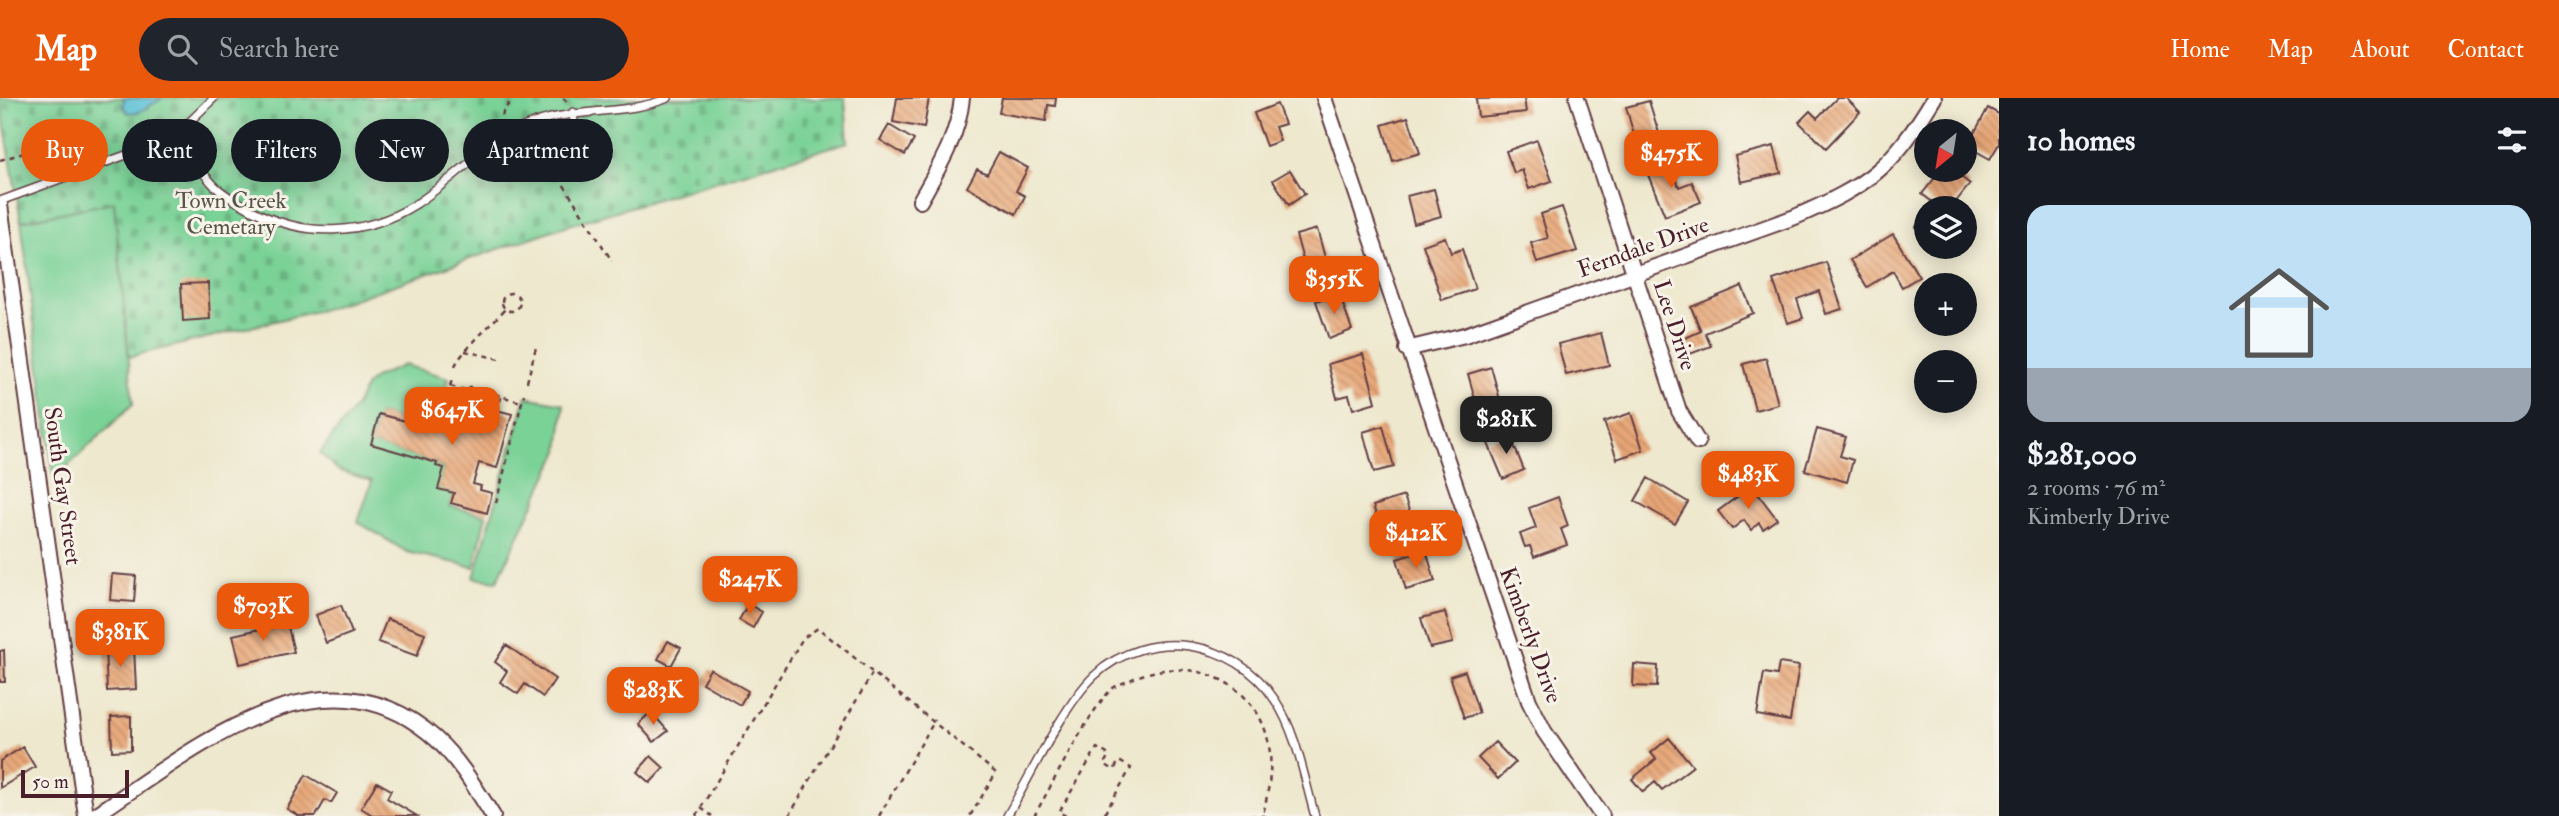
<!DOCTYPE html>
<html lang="en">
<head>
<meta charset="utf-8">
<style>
	body { margin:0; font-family:"IM FELL Double Pica",serif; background:#20242c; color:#f1f3f6; height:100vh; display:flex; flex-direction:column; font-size:26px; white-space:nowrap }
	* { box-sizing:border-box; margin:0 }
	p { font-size:23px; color:#9ea1a6 }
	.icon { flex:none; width:38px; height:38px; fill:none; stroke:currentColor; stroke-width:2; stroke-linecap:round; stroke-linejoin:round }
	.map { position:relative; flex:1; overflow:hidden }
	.panel { display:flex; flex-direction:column; background:#171b24; width:560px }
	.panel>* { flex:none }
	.hud { position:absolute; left:21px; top:21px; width:665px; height:63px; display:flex; gap:14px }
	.needle { width:46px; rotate:210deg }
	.tools { position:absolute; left:1914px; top:21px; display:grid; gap:14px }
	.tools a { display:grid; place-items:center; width:63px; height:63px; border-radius:50%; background:#171b24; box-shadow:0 4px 18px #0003; font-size:35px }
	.scale { position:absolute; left:21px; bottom:18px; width:108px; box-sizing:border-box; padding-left:7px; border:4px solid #4a1f2b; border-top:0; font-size:19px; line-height:24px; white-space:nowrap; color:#4a1f2b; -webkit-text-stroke:5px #f7f3e8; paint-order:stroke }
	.price { position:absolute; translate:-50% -60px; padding:0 16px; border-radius:14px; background:#ea580c; color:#fff; font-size:23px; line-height:46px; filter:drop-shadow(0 2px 4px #0008) }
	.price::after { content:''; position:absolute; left:50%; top:42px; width:21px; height:16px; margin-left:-10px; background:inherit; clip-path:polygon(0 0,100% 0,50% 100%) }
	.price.selected { background:#222; color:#fff }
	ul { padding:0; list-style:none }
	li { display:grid; align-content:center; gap:14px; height:371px; padding:0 28px }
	li span { display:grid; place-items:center; height:217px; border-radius:21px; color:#555 }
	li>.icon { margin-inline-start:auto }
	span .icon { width:126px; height:126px; fill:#fffc; stroke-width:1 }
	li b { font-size:30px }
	h2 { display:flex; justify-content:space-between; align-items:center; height:84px; padding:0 28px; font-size:30px }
	.tag { padding:0 24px; border-radius:32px; background:#171b24; box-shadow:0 4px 18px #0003; font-size:24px; line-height:63px }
	.tag.selected { background:#ea580c; color:#fff }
	header { display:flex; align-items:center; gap:42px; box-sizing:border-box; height:98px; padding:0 35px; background:#ea580c; color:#fff }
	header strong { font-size:33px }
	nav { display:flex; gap:38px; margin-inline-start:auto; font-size:24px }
	.search { width:490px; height:63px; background:#20242c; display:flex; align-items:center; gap:18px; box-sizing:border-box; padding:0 24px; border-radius:38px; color:#9ea1a6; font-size:26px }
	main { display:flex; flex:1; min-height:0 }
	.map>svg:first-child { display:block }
	.green { fill:#7ad297; stroke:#627861; stroke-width:2 }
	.cemetery { fill:url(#cemetery-stones); stroke:#627861; stroke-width:2 }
	.water { fill:#58c0d6; stroke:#517080; stroke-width:2 }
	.building { fill:url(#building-back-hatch) }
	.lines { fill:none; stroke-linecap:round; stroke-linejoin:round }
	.service-casing { stroke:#633d43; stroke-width:10 }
	.minor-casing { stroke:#633d43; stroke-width:18 }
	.path { stroke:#633d43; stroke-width:2.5; stroke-dasharray:5 5; stroke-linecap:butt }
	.service { stroke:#fff; stroke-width:7 }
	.minor { stroke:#fff; stroke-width:14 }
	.labels { text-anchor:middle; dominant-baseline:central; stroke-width:6; stroke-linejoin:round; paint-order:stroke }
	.park-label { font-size:23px; fill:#58554b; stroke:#f7f3e8 }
	.street-label { font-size:23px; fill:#4a1f2b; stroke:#f7f3e8 }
</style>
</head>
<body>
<header>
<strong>Map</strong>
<div class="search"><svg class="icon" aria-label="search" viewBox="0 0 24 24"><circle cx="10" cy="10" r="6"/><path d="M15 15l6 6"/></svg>Search here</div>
<nav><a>Home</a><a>Map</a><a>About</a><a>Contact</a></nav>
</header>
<main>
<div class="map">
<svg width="1999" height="718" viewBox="0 0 1999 718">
	<defs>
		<pattern id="cemetery-stones" width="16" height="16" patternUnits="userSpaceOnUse" patternTransform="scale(1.75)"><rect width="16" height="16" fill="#7ad297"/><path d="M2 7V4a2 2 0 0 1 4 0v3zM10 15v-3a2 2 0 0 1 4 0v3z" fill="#6bb482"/></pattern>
		<pattern id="building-back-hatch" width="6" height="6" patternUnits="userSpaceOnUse" patternTransform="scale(1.75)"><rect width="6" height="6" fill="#e8a676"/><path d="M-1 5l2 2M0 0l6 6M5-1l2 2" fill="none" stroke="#be8761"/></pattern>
	</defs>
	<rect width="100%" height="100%" fill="#f7f3e8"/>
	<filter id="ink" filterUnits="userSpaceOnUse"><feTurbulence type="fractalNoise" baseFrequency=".0143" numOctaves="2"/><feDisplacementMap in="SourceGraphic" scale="14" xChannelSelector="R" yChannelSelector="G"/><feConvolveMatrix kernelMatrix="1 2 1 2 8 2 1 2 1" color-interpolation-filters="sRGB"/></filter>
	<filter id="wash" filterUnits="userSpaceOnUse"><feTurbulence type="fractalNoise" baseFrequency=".00686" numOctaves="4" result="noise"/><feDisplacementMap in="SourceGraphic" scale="28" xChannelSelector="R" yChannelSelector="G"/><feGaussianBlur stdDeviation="1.57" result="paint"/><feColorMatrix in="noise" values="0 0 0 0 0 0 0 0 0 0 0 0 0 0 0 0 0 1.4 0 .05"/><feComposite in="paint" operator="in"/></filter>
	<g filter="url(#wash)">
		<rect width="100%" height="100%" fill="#eee8ce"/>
		<path class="green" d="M 114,103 L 133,306 L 54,381 L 21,123 Z
			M 404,267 L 449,280 L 435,331 L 379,316 L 371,346 L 437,365 L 436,368 L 444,370 L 439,390 L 454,395 L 450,408 L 486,417 L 474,469 L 407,454 L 358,424 L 372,383 L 338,372 L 320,355 L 356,308 L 365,289 L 374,280 Z
			M 526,299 L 564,306 L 559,353 L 497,483 L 474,480 Z"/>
		<path class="cemetery" d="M 0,0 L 845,0 L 848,44 L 559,130 L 328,210 L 129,259 L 114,104 L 21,123 Z"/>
		<path class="water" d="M 124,0 L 163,0 L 139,14 L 128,15 L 123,8 Z"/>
		<g id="blocks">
			<path class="building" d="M 897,0 L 929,0 L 924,30 L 893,24 Z
				M 1002,0 L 1056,0 L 1055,8 L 1048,7 L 1046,23 L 999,15 Z
				M 1524,0 L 1526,14 L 1478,19 L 1476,1 Z
				M 1837,0 L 1846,0 L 1860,14 L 1826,50 L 1799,24 L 1810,13 L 1817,20 Z
				M 1649,3 L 1662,45 L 1638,51 L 1626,9 Z
				M 1277,6 L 1285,26 L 1275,29 L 1280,43 L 1266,48 L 1254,15 Z
				M 1988,10 L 1999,16 L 1999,46 L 1990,61 L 1967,48 Z
				M 1408,19 L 1420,55 L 1393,63 L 1382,27 Z
				M 889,27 L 914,42 L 905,57 L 880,42 Z
				M 1537,42 L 1552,83 L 1529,91 L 1522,72 L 1514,75 L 1506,53 Z
				M 1774,48 L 1781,75 L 1741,84 L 1735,58 Z
				M 999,54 L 1028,70 L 1016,93 L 1025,98 L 1016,116 L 967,89 L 977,71 L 987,76 Z
				M 1668,63 L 1679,89 L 1692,84 L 1701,104 L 1665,118 L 1646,72 Z
				M 1290,72 L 1305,96 L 1289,107 L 1273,82 Z
				M 1953,73 L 1970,86 L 1954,106 L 1959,110 L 1940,110 L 1922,96 L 1938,76 L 1946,82 Z
				M 1434,91 L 1441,118 L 1414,126 L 1407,98 Z
				M 1562,109 L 1577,153 L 1537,165 L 1531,145 L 1548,140 L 1541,116 Z
				M 1925,113 L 1927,114 L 1927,136 L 1916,129 Z
				M 1317,131 L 1326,163 L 1305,169 L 1296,137 Z
				M 1893,136 L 1919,179 L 1902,189 L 1893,173 L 1867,189 L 1850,162 Z
				M 1445,139 L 1451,155 L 1462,151 L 1475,191 L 1442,202 L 1423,147 Z
				M 1826,164 L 1842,211 L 1826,216 L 1819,193 L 1797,201 L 1803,220 L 1788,225 L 1773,182 Z
				M 208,185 L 210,221 L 183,223 L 181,186 Z
				M 1742,188 L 1753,215 L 1705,235 L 1711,248 L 1690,256 L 1683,241 L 1701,233 L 1691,209 Z
				M 1339,195 L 1352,232 L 1329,241 L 1316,203 Z
				M 1601,235 L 1609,267 L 1566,277 L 1558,246 Z
				M 1363,256 L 1376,304 L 1353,311 L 1349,297 L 1337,300 L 1328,266 Z
				M 1766,260 L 1778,306 L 1755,312 L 1743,266 Z
				M 1491,269 L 1502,309 L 1479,315 L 1468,276 Z
				M 442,305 L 468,312 L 470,305 L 512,316 L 497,370 L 479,365 L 473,386 L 481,388 L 480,392 L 492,395 L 487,415 L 451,405 L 454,395 L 438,391 L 444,370 L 436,368 L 437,365 L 371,346 L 379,316 L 435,331 Z
				M 1631,315 L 1643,352 L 1617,361 L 1604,324 Z
				M 1383,328 L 1394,369 L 1374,374 L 1363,334 Z
				M 1817,331 L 1846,339 L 1840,358 L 1853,362 L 1847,384 L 1805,372 Z
				M 1509,335 L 1524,372 L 1503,381 L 1487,343 Z
				M 1648,380 L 1688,404 L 1675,426 L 1635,403 Z
				M 1752,388 L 1777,421 L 1763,431 L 1759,425 L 1751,432 L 1744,422 L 1732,431 L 1718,413 Z
				M 1404,398 L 1414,427 L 1383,437 L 1373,408 Z
				M 1558,399 L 1568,428 L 1561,431 L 1567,447 L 1534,459 L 1530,448 L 1525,449 L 1520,436 L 1536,430 L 1529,410 Z
				M 1426,452 L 1435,483 L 1406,492 L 1397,461 Z
				M 112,476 L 136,478 L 134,504 L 110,502 Z
				M 748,506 L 762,514 L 753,530 L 739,522 Z
				M 341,507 L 352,535 L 326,545 L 316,517 Z
				M 1445,514 L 1453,545 L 1430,550 L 1421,520 Z
				M 387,521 L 425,535 L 417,558 L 378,544 Z
				M 287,525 L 294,554 L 240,566 L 233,537 Z
				M 668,543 L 681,550 L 671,568 L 658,561 Z
				M 506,547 L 555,581 L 543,599 L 525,586 L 518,596 L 500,584 L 507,573 L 495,564 Z
				M 134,549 L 136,591 L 107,593 L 105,550 Z
				M 4,552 L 5,584 L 0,584 L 0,553 Z
				M 1779,565 L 1799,568 L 1790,623 L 1757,617 L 1764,575 L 1777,577 Z
				M 1634,566 L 1658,568 L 1657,589 L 1633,588 Z
				M 710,571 L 748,593 L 740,607 L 702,585 Z
				M 1465,573 L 1479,615 L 1464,620 L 1450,578 Z
				M 651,614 L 668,633 L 654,644 L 638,626 Z
				M 131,618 L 131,652 L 112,653 L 111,619 Z
				M 1669,640 L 1693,668 L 1662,692 L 1655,684 L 1643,694 L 1632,681 L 1656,661 L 1651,655 Z
				M 1495,644 L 1515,665 L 1498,681 L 1478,660 Z
				M 23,649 L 35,669 L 0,690 L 0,663 Z
				M 651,658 L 664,670 L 650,685 L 637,674 Z
				M 306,677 L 337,695 L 331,705 L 325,702 L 316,718 L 299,718 L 287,711 Z
				M 377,684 L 391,692 L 387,700 L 417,718 L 374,718 L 361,710 Z"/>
		</g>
	</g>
	<g filter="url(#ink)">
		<use href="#blocks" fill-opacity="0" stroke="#633d43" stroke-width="2"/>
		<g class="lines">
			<defs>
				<path id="service" d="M 176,37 C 187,52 198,70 211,84 C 220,95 237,104 250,111 C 303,140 364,139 416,106 C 453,82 482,48 523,29 C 570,8 622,19 668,0
					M 503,39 C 528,81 581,63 573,14
					M 0,103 L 159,45 L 176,37 L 214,0
					M 1007,718 C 1030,679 1063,608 1094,578 C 1148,527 1235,541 1275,602 C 1297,635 1304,680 1315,718"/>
				<path id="minor" d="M 1324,0 L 1529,603 L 1544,633 L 1602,718
					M 1577,0 L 1679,313 L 1698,344
					M 920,103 C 939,69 958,39 962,0
					M 0,107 L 86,718
					M 1407,251 L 1465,237 L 1795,119 C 1869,87 1892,70 1934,0
					M 94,718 C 191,654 324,539 436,641 C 460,663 476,691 493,718"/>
			</defs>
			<use href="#service" class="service-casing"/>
			<use href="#minor" class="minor-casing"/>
			<path class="path" d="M 563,0 L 568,5
				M 501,28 L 503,14 L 513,0
				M 0,62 L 55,46 L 68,61 L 78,62
				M 553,70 L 612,163
				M502 204a9 9 0 1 1 18 0a9 9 0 1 1-18 0Z
				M 465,253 L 504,262
				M 455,268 C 460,255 493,225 505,211
				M 527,284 L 536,249
				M 450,288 L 453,279
				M 469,293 L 470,289 L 521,304
				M 446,307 L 450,288 L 469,293 L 464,311
				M 498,313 L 501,299
				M 496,405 L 524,296
				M 701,710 L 712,718
				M 696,718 L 803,540 L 818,530 L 996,675 L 970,718
				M 789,718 L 873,574
				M 879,718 L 935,622
				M 1034,718 C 1050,691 1092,607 1113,590 C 1118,586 1127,584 1132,581 C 1188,555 1259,583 1269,648 C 1273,671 1268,694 1263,717
				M 1066,718 L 1059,714 L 1097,650 L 1109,657 L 1104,666 L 1114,672 L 1119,663 L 1131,670 L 1103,718
				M 1240,718 L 1266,718"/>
			<use href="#service" class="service"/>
			<use href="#minor" class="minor"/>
		</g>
	</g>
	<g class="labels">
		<g class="park-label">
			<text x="231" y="102">Town Creek<tspan x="231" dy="26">Cemetary</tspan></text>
		</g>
		<g class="street-label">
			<text transform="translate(1643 149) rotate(-20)">Ferndale Drive</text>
			<text transform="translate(1675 227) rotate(72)">Lee Drive</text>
			<text transform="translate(63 388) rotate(82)">South Gay Street</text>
			<text transform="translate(1531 537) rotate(70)">Kimberly Drive</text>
		</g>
	</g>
</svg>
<div class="tools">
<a><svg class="needle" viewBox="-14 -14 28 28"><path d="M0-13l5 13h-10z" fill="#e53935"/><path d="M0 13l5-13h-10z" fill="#9ea1a6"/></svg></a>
<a><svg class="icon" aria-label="layers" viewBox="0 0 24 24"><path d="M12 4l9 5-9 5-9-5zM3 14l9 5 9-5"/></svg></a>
<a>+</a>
<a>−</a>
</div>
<div class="scale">50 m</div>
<b class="price" style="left:1671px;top:92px">$475K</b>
<b class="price" style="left:1334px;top:218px">$355K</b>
<b class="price" style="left:452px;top:349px">$647K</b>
<b class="price selected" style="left:1506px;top:358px">$281K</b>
<b class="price" style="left:1748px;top:413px">$483K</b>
<b class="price" style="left:1416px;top:472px">$412K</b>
<b class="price" style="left:750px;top:518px">$247K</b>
<b class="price" style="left:263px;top:545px">$703K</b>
<b class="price" style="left:120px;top:571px">$381K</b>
<b class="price" style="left:653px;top:629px">$283K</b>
<div class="hud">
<a class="tag selected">Buy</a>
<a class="tag">Rent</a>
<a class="tag">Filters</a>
<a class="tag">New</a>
<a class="tag">Apartment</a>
</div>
</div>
<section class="panel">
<h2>10 homes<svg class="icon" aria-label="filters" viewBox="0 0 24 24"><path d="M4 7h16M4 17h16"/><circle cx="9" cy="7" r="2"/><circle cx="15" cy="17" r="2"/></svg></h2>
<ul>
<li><span style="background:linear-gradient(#bfe0f5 75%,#9aa5b1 0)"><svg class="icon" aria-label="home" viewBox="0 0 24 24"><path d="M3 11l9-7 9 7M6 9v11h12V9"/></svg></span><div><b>$281,000</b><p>2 rooms · 76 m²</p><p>Kimberly Drive</p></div></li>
</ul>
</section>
</main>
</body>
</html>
